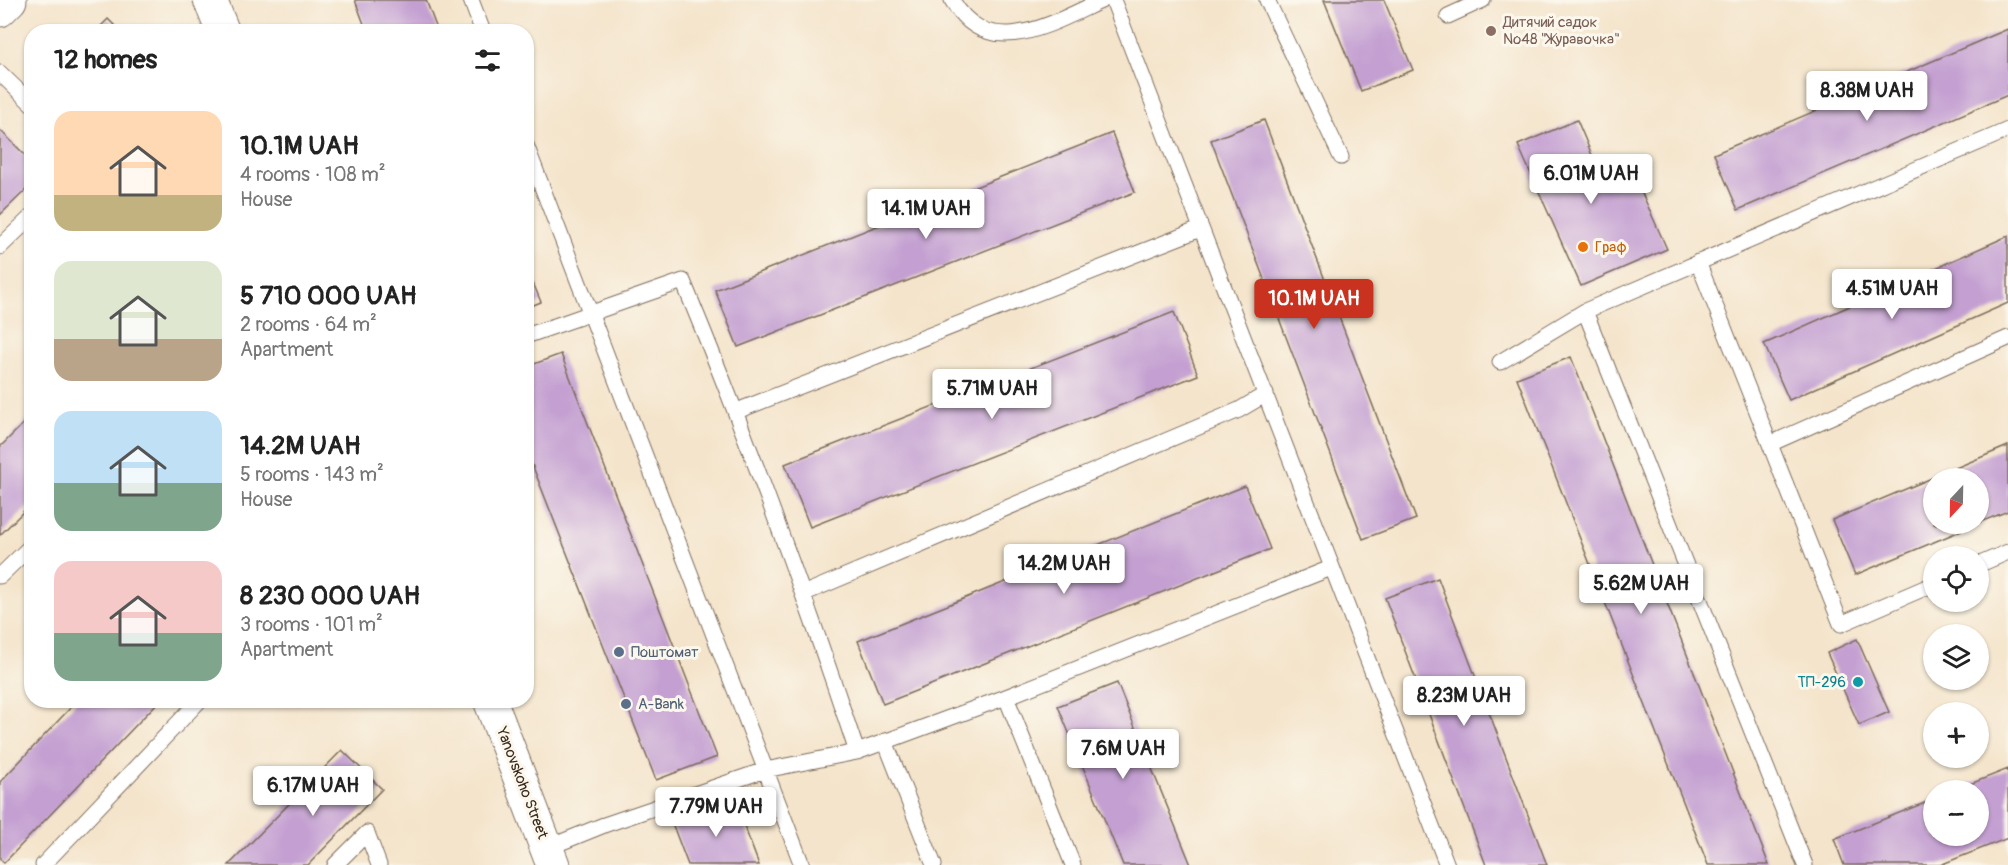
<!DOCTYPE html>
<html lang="en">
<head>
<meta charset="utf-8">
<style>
	body { margin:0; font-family:Pangolin,sans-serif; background:#f2f2f2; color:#222; height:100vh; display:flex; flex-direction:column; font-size:22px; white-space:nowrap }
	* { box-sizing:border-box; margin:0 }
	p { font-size:20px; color:#767676 }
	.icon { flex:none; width:33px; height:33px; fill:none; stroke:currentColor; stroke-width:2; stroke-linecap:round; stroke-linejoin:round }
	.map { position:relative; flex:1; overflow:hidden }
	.sheet { position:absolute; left:24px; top:24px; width:510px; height:684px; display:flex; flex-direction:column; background:#fff; border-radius:24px; box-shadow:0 2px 4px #0004 }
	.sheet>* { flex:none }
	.needle { width:39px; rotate:202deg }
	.buttons { position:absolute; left:1923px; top:468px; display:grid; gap:12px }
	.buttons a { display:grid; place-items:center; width:66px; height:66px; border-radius:50%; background:#fff; box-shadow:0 2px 4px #0004; font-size:30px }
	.price { position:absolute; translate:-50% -51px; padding:0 14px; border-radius:6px; background:#fff; color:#222; font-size:20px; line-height:39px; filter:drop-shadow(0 2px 3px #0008) }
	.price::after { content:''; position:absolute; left:50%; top:36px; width:18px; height:14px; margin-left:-9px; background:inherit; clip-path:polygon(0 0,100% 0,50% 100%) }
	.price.on { background:#c8321e; color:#fff }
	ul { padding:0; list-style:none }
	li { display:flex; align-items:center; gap:18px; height:150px; padding:0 30px }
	li span { display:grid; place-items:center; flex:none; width:168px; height:120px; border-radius:18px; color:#555 }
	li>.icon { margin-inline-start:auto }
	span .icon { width:72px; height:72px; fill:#fffc; stroke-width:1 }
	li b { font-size:26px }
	h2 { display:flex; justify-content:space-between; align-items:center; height:72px; padding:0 30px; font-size:26px }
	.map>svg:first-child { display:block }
	.building { fill:#c4a0d2 }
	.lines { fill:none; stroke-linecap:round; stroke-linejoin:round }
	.service-casing { stroke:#7c6b5b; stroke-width:17 }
	.tertiary-casing { stroke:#7c6b5b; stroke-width:35 }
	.secondary-casing { stroke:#7c6b5b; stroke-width:35 }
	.service { stroke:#fff; stroke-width:15 }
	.tertiary { stroke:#fff; stroke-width:33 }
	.secondary { stroke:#fff; stroke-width:33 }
	.education-dot { fill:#8d6e63; stroke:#fbf7ec; stroke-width:2 }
	.food-dot { fill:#e8710a; stroke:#fbf7ec; stroke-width:2 }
	.service-dot { fill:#5c6f8a; stroke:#fbf7ec; stroke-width:2 }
	.culture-dot { fill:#0f9aa8; stroke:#fbf7ec; stroke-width:2 }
	.labels { text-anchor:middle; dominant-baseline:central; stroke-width:6; stroke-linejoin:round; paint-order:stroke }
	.education-label { font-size:15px; fill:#785e54; stroke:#fbf7ec; text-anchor:start }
	.food-label { font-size:15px; fill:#c56008; stroke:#fbf7ec; text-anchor:start }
	.service-label { font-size:15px; fill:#4e5e75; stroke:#fbf7ec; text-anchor:start }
	.culture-label { font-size:15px; fill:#0d838f; stroke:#fbf7ec; text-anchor:end }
	.street-label { font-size:15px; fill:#3b2a1e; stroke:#fbf7ec }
</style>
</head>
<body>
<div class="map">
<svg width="2008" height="865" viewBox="0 0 2008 865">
	<rect width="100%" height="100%" fill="#fbf7ec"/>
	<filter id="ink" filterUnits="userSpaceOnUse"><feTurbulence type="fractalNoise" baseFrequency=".0167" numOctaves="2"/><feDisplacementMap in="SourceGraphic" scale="12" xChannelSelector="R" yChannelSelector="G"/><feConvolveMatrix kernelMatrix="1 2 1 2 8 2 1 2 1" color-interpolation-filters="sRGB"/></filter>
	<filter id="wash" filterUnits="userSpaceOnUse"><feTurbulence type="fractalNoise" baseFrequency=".008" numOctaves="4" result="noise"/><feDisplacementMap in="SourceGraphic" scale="24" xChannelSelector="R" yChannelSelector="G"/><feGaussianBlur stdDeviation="1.35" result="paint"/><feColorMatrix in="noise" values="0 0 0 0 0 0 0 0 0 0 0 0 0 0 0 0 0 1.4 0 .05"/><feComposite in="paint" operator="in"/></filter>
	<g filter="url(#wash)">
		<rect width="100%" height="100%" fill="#f4e4cb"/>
		<g id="blocks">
			<path class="building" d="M 355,0 L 426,0 L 438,32 L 367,32 Z
				M 1324,0 L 1384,0 L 1413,70 L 1361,91 Z
				M 108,19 L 121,32 L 95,32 Z
				M 2008,29 L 2008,95 L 1738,210 L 1714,154 Z
				M 1264,120 L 1416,519 L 1363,539 L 1211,140 Z
				M 1577,120 L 1600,174 L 1628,162 L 1667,249 L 1581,286 L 1518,145 Z
				M 0,130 L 32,162 L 32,184 L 0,215 Z
				M 1112,133 L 1135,192 L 738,347 L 715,290 Z
				M 2008,236 L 2008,303 L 1789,400 L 1764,344 Z
				M 526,266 L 541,302 L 526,308 Z
				M 1174,312 L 1198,375 L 810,527 L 785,464 Z
				M 561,354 L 717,757 L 656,780 L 526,449 L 526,367 Z
				M 1571,357 L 1769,865 L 1708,865 L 1517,378 Z
				M 32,415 L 32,503 L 0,535 L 0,447 Z
				M 2008,446 L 2008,511 L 1978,523 L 1978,478 L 1934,478 L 1934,524 L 1977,524 L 1855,575 L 1832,520 Z
				M 1245,486 L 1270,549 L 883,704 L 858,641 Z
				M 1438,578 L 1547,865 L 1486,865 L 1385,598 Z
				M 1857,639 L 1889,712 L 1859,725 L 1827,653 Z
				M 1117,683 L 1191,865 L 1123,865 L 1058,706 Z
				M 78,700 L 160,700 L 4,863 L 0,859 L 0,782 Z
				M 342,750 L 382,789 L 308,865 L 229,865 Z
				M 2008,769 L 2008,838 L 1940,865 L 1844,865 L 1834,839 L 1934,799 L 1934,836 L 1978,836 L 1978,790 L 1955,790 Z
				M 734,799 L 759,865 L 688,865 L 672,823 Z"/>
		</g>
	</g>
	<g filter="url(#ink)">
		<use href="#blocks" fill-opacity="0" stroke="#7c6b5b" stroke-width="1.5"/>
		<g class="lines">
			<defs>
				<path id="service" d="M 471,0 L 483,32
					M 952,0 C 988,64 1054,22 1103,0
					M 1113,0 L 1447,865
					M 1267,0 L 1341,157
					M 1448,16 L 1483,0
					M 0,73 L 32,104
					M 526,145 L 802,865
					M 0,247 L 32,216
					M 1698,262 L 1841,624 L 1934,584
					M 1585,311 L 1805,865
					M 526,336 L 683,281 C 747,436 804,592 857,752
					M 1500,362 L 1585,311 L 2008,130
					M 737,411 L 1200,229
					M 1770,444 L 2008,338
					M 1978,565 L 2008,552
					M 0,576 L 32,545
					M 805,593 L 1239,410 L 1266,394
					M 1006,697 L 1073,865
					M 885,741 L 934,865
					M 547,848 L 604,825 L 765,770 L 857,752 L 1006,697 L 1331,568
					M 43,865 L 200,700
					M 335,865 L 367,833 L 379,865"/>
				<path id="tertiary" d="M 0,10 L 10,0"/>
				<path id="secondary" d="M 210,0 L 223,32
					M 490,700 L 553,865"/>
			</defs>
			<use href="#service" class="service-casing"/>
			<use href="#tertiary" class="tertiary-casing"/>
			<use href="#secondary" class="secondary-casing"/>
			<use href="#service" class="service"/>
			<use href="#tertiary" class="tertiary"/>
			<use href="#secondary" class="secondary"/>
		</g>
	</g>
	<circle class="education-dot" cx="1491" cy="31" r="6"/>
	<circle class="food-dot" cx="1583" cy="247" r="6"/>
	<g class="service-dot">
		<circle cx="619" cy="652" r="6"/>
		<circle cx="626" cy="704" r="6"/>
	</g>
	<circle class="culture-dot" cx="1858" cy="682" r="6"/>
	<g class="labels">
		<g class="education-label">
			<text x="1503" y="22">Дитячий садок<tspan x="1503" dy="17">№48 "Журавочка"</tspan></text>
		</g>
		<g class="food-label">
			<text x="1595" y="247">Граф</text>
		</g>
		<g class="service-label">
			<text x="631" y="652">Поштомат</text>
			<text x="638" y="704">A-Bank</text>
		</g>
		<g class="culture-label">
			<text x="1846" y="682">ТП-296</text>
		</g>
		<g class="street-label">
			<text transform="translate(522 783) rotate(69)">Yanovskoho Street</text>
		</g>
	</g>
</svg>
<div class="buttons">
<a><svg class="needle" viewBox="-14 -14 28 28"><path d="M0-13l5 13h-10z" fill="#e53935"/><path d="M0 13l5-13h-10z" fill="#767676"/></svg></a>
<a><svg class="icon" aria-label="locate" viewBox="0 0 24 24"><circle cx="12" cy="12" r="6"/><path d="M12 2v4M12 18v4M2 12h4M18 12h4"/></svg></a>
<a><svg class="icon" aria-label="layers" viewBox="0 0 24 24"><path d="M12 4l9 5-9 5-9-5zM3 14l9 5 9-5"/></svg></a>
<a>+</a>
<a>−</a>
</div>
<b class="price" style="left:1867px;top:122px">8.38M UAH</b>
<b class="price" style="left:1591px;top:205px">6.01M UAH</b>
<b class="price" style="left:926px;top:240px">14.1M UAH</b>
<b class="price" style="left:1892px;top:320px">4.51M UAH</b>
<b class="price on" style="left:1314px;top:330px">10.1M UAH</b>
<b class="price" style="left:992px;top:420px">5.71M UAH</b>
<b class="price" style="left:1064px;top:595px">14.2M UAH</b>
<b class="price" style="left:1641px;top:615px">5.62M UAH</b>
<b class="price" style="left:1464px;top:727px">8.23M UAH</b>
<b class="price" style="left:1123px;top:780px">7.6M UAH</b>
<b class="price" style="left:313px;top:817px">6.17M UAH</b>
<b class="price" style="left:716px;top:838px">7.79M UAH</b>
<section class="sheet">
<h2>12 homes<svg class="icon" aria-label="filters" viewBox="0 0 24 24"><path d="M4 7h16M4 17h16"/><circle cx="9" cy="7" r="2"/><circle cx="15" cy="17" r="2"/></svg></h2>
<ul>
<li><span style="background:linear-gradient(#ffd9b3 70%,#c2b280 0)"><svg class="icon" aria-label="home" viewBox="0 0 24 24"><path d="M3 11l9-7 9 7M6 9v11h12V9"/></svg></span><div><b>10.1M UAH</b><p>4 rooms · 108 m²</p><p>House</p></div></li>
<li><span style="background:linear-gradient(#dfe7d0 65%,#b9a48a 0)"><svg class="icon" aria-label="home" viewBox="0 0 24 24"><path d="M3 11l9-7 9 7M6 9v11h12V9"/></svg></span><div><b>5 710 000 UAH</b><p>2 rooms · 64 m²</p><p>Apartment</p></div></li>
<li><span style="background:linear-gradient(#bfe0f5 60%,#7fa58c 0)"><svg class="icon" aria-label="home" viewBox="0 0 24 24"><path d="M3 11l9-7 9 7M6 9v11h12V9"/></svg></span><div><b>14.2M UAH</b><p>5 rooms · 143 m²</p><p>House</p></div></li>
<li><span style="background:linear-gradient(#f6c9c9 60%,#7fa58c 0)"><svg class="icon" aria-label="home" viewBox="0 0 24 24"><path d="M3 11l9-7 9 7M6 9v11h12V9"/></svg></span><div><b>8 230 000 UAH</b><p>3 rooms · 101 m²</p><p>Apartment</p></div></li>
</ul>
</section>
</div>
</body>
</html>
